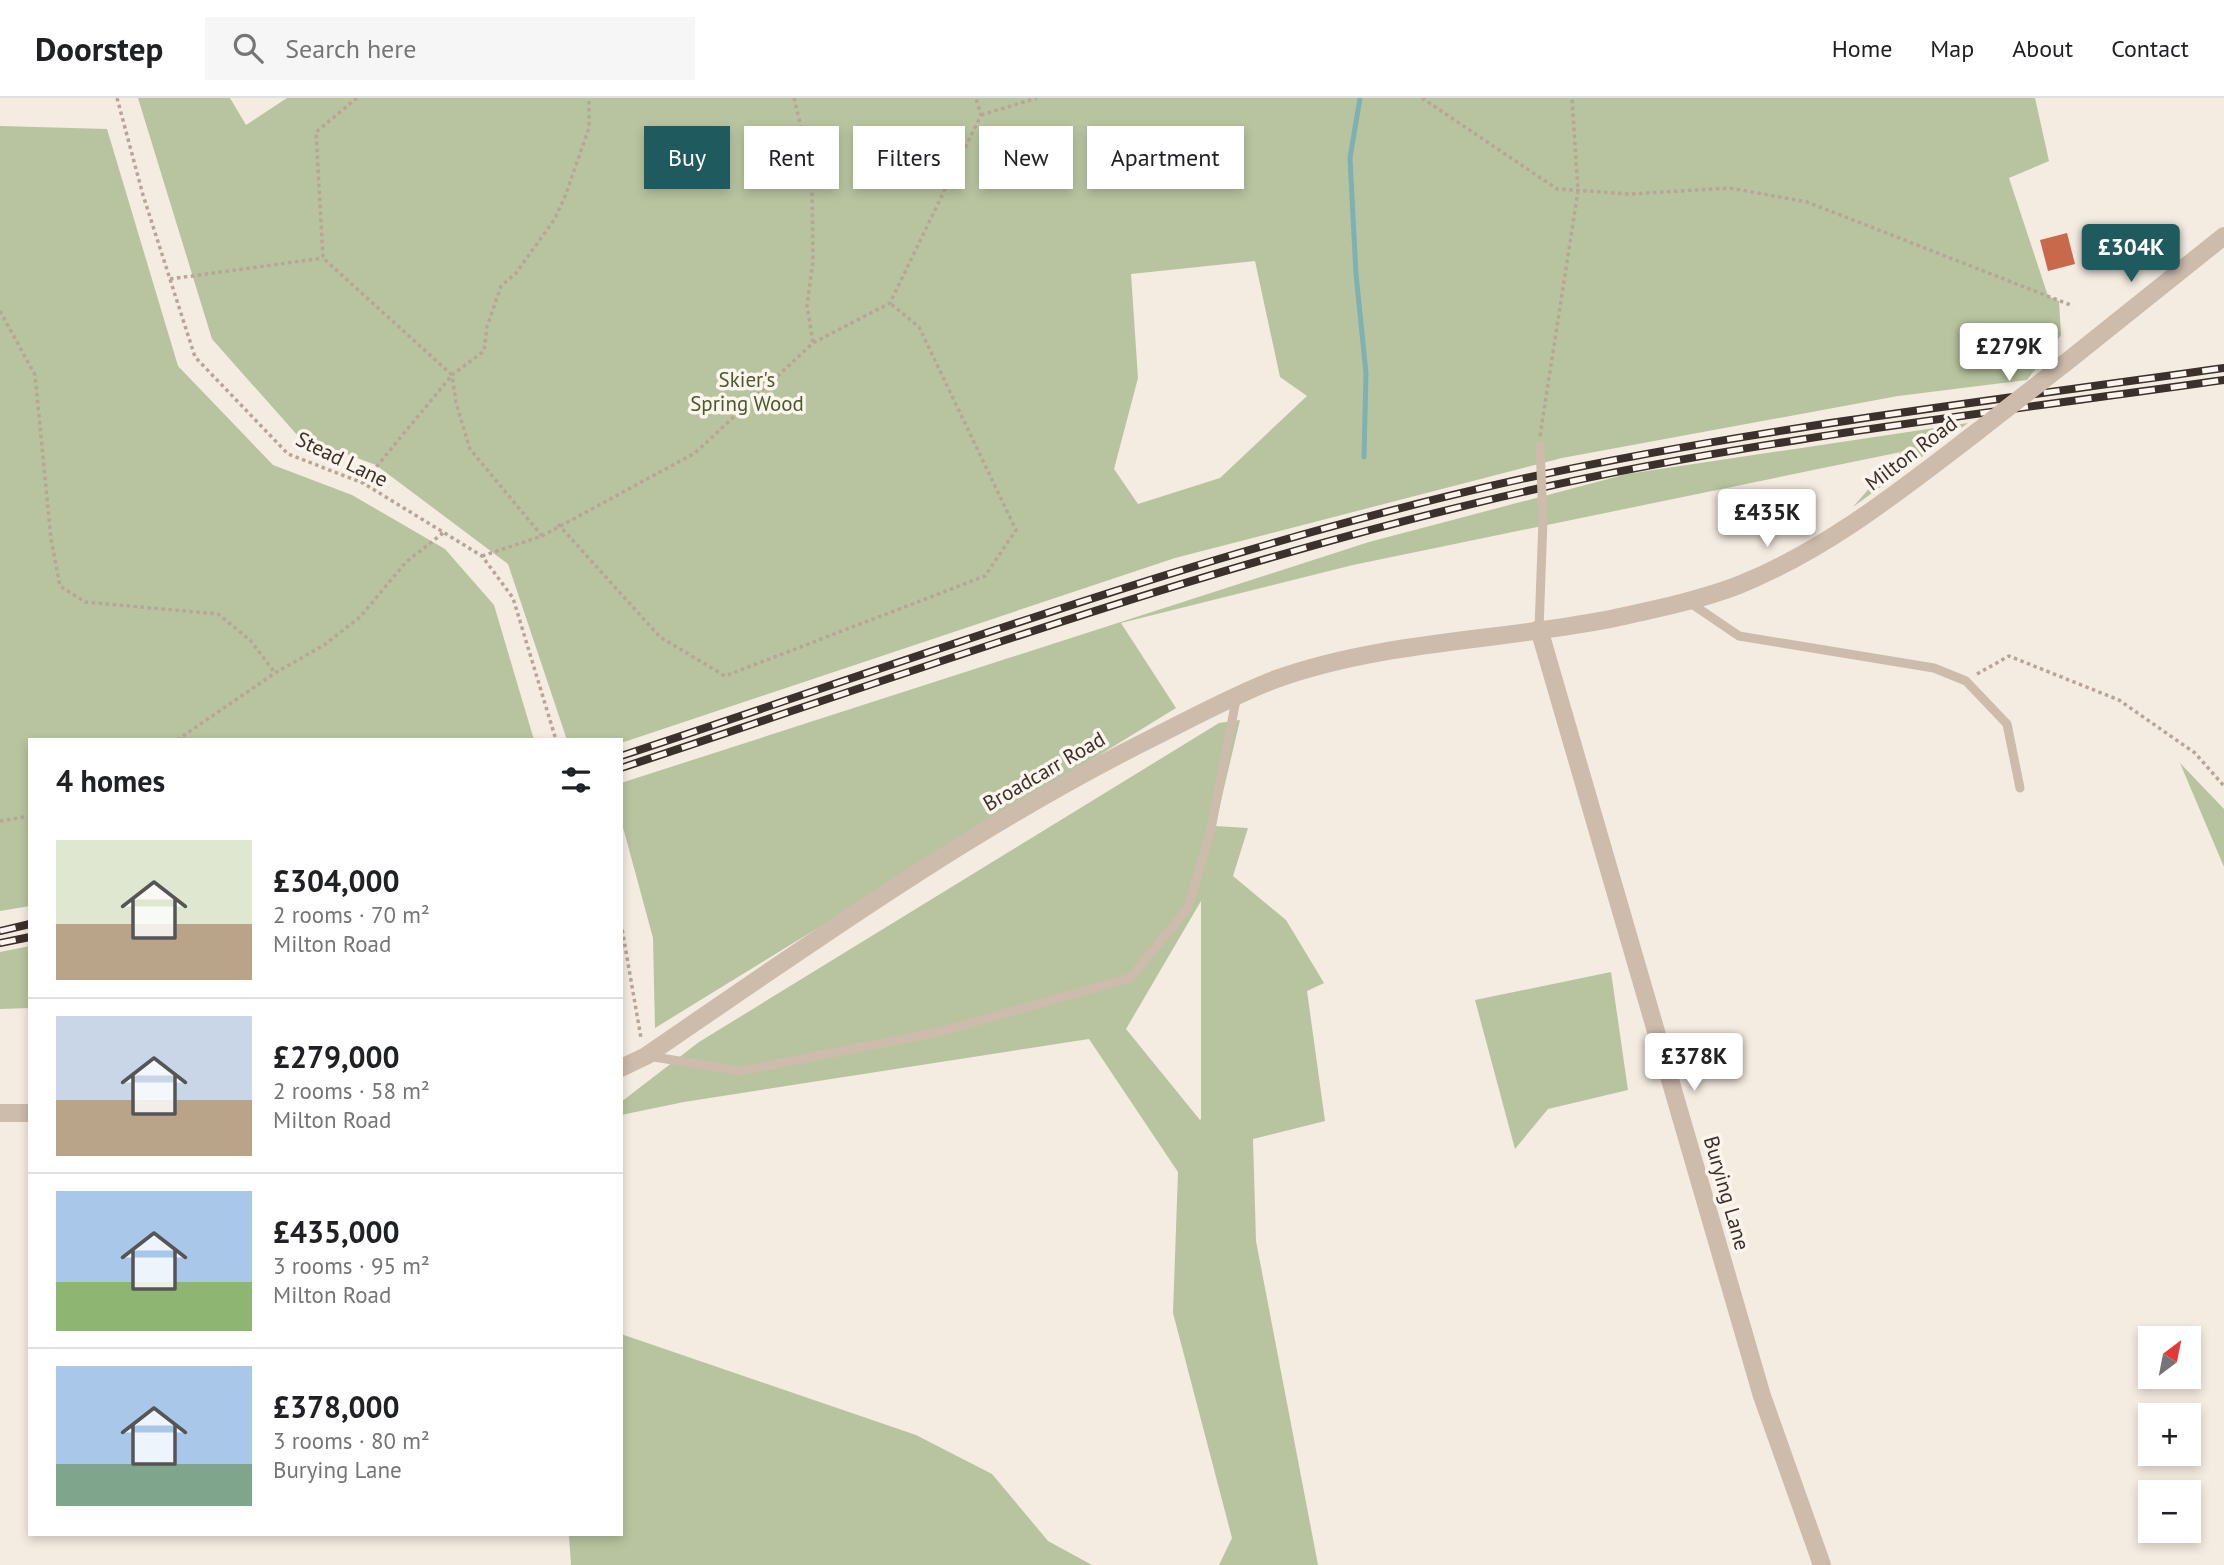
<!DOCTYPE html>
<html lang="en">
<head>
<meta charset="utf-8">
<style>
	body { margin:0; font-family:"PT Sans",sans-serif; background:#f6f6f6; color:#202124; height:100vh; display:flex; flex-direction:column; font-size:26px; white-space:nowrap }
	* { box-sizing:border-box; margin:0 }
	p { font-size:23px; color:#757577 }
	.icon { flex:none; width:38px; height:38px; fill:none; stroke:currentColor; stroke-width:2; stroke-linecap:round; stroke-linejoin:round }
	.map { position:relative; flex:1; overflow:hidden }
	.details { position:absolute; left:28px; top:640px; width:595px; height:798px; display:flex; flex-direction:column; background:#fff; border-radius:0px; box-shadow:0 4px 10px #0003 }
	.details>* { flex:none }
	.banner { position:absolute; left:644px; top:28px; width:665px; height:63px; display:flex; gap:14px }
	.needle { width:46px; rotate:32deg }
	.fabs { position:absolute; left:2138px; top:1228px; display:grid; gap:14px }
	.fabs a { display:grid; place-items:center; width:63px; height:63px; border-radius:0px; background:#fff; box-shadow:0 4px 10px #0003; font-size:35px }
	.price { position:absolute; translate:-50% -60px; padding:0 16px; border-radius:7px; background:#fff; color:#222; font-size:23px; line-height:46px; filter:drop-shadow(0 2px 4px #0008) }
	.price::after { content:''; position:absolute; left:50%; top:42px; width:21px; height:16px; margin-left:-10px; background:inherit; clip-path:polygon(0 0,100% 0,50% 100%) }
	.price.on { background:#1f5a5e; color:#fff }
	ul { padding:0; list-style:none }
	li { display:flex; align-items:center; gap:21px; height:175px; padding:0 28px }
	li+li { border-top:2px solid #e0e0e0 }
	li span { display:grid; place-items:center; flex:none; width:196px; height:140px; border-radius:0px; color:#555 }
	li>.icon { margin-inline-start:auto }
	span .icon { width:84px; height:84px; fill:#fffc; stroke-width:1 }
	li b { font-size:30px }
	h2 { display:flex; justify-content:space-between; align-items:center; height:84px; padding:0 28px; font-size:30px }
	.pill { padding:0 24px; border-radius:0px; background:#fff; box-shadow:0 4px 10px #0003; font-size:24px; line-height:63px }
	.pill.on { background:#1f5a5e; color:#fff }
	header { display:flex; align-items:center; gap:42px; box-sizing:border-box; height:98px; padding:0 35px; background:#fff; border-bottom:2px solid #e0e0e0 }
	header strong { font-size:33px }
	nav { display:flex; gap:38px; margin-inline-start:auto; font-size:24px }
	.search { width:490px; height:63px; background:#f6f6f6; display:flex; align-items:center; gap:18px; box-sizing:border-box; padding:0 24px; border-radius:0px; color:#757577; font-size:26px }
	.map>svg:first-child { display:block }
	.green { fill:#b8c4a0; fill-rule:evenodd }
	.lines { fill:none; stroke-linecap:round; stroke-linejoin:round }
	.stream { stroke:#7fb0b2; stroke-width:5 }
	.building { fill:#c8694b }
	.path { stroke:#b9a596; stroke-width:3.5; stroke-dasharray:3.5 3.5; stroke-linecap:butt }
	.service { stroke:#cdbbac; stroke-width:9 }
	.minor { stroke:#cdbbac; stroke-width:18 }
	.tertiary { stroke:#cdbbac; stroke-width:18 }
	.rail-casing { stroke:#3b302b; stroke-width:8 }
	.rail { stroke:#fbf5ee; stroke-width:5; stroke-dasharray:16; stroke-linecap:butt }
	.service-bridge { stroke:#cdbbac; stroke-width:9 }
	.tertiary-bridge { stroke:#cdbbac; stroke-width:18 }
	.labels { text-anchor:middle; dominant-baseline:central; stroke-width:7; stroke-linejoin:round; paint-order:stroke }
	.park-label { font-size:21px; fill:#4a5a2e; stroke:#fbf5ee }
	.street-label { font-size:21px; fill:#3b302b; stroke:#fbf5ee }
</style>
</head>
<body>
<header>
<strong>Doorstep</strong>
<div class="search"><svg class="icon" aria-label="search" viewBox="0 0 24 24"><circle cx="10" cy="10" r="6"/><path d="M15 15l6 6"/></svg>Search here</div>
<nav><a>Home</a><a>Map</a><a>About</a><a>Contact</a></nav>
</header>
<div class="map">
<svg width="2224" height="1467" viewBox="0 0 2224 1467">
	<rect width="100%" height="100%" fill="#f4ebe1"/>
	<path class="green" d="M 138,0 L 230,0 L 246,27 L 287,0 L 2035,0 L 2049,63 L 2009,80 L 2048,198 L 2059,203 L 2061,237 L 2027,282 L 1898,298 L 1562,360 L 1175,460 L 621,645 L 621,642 L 567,642 L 508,466 L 376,367 L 298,338 L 212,241 ZM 1255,163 L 1280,279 L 1307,298 L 1220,380 L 1138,406 L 1114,371 L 1138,280 L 1131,176 Z
		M 0,28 L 107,31 L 178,268 L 273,367 L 352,397 L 445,451 L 494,507 L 534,642 L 30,642 L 30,808 L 0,813 Z
		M 1968,325 L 1853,409 L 1901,354 L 1353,467 L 1121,525 L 1176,610 L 655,930 L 653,840 L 621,722 L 621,685 L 1369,444 L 1627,376 Z
		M 1240,622 L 1215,728 L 1248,730 L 1233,778 L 1286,822 L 1324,885 L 1307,893 L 1325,1023 L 1253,1041 L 1256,1143 L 1318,1467 L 1219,1467 L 1232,1440 L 1173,1215 L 1178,1074 L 1089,941 L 684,1004 L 621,1017 L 621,1004 L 699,944 L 1219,625 ZM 1201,803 L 1201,1021 L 1200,1022 L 1126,931 Z
		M 2180,665 L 2224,711 L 2224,769 Z
		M 30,848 L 30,910 L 0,911 L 0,854 Z
		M 1611,874 L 1628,992 L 1548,1011 L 1515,1051 L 1475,902 Z
		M 621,1236 L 916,1337 L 992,1376 L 1048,1443 L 1092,1467 L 571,1467 L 569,1437 L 621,1437 Z"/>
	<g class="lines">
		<path class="stream" d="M 1360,0 L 1350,60 L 1356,176 L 1366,275 L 1364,359"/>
	</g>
	<path class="building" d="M 2067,135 L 2075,166 L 2048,173 L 2040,142 Z"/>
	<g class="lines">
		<path class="path" d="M 117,0 L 143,97 L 195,259 L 288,356 L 363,385 L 482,458 L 513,500 L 556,642
			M 357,0 L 316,34 L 323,160 L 452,277 L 363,385
			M 794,0 L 801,29 L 797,46 L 812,95 L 813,163 L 807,208 L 813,245
			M 1422,0 L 1557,91 L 1630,96 L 1730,90 L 1807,104 L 2073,208
			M 981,17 L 1037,0
			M 170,181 L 323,160
			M 0,213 L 35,277 L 51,441 L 60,488 L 85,504 L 218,516 L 250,542 L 275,575
			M 1540,338 L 1578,93 L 1572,0
			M 558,426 L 660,539 L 725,578 L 985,478 L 1016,432 L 919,229 L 890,205
			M 542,438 L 470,351 L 456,305 L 452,277 L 484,253 L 487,229 L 501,188 L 516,175 L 554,122 L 564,101 L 589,30 L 589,0
			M 482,458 L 542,438 L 695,355 L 813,245 L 890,205 L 981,17 L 976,0
			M 1977,576 L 2009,558 L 2119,602 L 2195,655 L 2224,688
			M 177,642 L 275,575 L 324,547 L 360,519 L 406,464 L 443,435
			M 0,723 L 30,718
			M 621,825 L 641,940"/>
		<path class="service" d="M 1689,504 L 1739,538 L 1934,570 L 1966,583 L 2007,626 L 2020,690
			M 1539,531 L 1543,421
			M 648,958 L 741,973 L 939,934 L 1130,880 L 1188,810 L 1211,731 L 1237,597"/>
		<path class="minor" d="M 1539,531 L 1762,1298 L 1822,1467"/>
		<path class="tertiary" d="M 2064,266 L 2224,138
			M 621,970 L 646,958 C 811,845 975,728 1154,639 C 1194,619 1234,597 1276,581 C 1385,542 1504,543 1615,520 C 1656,511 1700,502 1739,487 C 1828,451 1902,391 1978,333
			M 0,1015 L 30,1015"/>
		<defs>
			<path id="rail" d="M 621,658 C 920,559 1218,448 1526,380 C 1756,330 1991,303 2224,270
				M 621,670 C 921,571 1219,463 1527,393 C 1756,341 1991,315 2224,282
				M 0,833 L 30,826
				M 0,845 L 30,839"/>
		</defs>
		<use href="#rail" class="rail-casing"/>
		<use href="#rail" class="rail"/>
		<path class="service-bridge" d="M 1540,348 L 1543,421"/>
		<path class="tertiary-bridge" d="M 1978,333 L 2064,266"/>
	</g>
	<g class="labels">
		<g class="park-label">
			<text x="747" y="281">Skier's<tspan x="747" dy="24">Spring Wood</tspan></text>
		</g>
		<g class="street-label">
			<text transform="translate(1911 355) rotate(-37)">Milton Road</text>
			<text transform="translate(342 361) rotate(26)">Stead Lane</text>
			<text transform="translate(1044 673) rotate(-30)">Broadcarr Road</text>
			<text transform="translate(1727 1095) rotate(74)">Burying Lane</text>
		</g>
	</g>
</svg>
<div class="fabs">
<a><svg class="needle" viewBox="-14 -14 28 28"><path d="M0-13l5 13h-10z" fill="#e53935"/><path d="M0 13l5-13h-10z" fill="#757577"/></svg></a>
<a>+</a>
<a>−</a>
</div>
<b class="price on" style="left:2131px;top:186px">£304K</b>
<b class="price" style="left:2009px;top:285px">£279K</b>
<b class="price" style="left:1767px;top:451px">£435K</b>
<b class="price" style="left:1694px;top:995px">£378K</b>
<div class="banner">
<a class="pill on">Buy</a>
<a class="pill">Rent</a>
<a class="pill">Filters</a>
<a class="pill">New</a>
<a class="pill">Apartment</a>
</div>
<section class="details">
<h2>4 homes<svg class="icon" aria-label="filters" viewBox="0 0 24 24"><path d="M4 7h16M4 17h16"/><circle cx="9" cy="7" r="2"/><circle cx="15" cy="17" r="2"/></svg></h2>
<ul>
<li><span style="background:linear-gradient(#dfe7d0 60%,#b9a48a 0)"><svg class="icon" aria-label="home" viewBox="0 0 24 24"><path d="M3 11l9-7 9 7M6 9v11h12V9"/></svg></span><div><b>£304,000</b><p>2 rooms · 70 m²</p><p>Milton Road</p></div></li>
<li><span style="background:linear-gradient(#c9d6e8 60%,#b9a48a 0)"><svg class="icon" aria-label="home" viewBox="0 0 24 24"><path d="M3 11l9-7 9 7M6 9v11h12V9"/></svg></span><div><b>£279,000</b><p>2 rooms · 58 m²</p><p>Milton Road</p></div></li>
<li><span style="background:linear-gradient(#a9c7e8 65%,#8fb573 0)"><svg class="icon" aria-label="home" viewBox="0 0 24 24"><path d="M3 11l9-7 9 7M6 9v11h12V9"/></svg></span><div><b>£435,000</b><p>3 rooms · 95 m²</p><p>Milton Road</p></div></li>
<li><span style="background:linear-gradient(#a9c7e8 70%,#7fa58c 0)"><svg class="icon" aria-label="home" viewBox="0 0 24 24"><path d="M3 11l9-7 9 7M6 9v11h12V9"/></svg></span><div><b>£378,000</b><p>3 rooms · 80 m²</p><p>Burying Lane</p></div></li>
</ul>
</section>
</div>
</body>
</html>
